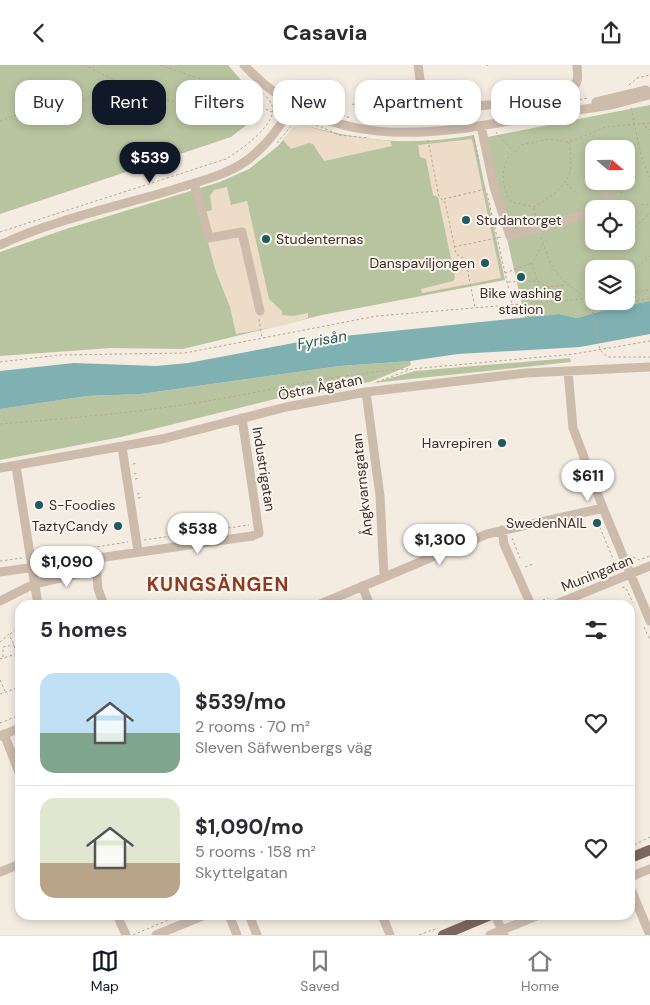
<!DOCTYPE html>
<html lang="en">
<head>
<meta charset="utf-8">
<style>
	body { margin:0; font-family:"DM Sans",sans-serif; background:#f7f7f7; color:#2b2b33; height:100vh; display:flex; flex-direction:column; font-size:19px; white-space:nowrap }
	* { box-sizing:border-box; margin:0 }
	p { font-size:16px; color:#7c7c81 }
	.icon { flex:none; width:28px; height:28px; fill:none; stroke:currentColor; stroke-width:2; stroke-linecap:round; stroke-linejoin:round }
	.map { position:relative; flex:1; overflow:hidden }
	.sheet { position:absolute; left:15px; top:535px; width:620px; height:320px; display:flex; flex-direction:column; background:#fff; border-radius:15px; box-shadow:0 2px 8px #0003 }
	.sheet>* { flex:none }
	.top-card { position:absolute; left:15px; top:15px; width:620px; height:45px; display:flex; gap:10px }
	.needle { width:32px; rotate:110deg }
	.controls { position:absolute; left:585px; top:75px; display:grid; gap:10px }
	.controls a { display:grid; place-items:center; width:50px; height:50px; border-radius:10px; background:#fff; box-shadow:0 2px 8px #0003; font-size:25px }
	.price { position:absolute; translate:-50% -42px; padding:0 11px; border-radius:18px; background:#fff; color:#222; font-size:16px; line-height:32px; filter:drop-shadow(0 1px 2px #0008) }
	.price::after { content:''; position:absolute; left:50%; top:30px; width:15px; height:11px; margin-left:-8px; background:inherit; clip-path:polygon(0 0,100% 0,50% 100%) }
	.price.active { background:#111827; color:#fff }
	ul { padding:0; list-style:none }
	li { display:flex; align-items:center; gap:15px; height:125px; padding:0 25px }
	li+li { border-top:1px solid #e1e1e2 }
	li span { display:grid; place-items:center; flex:none; width:140px; height:100px; border-radius:15px; color:#555 }
	li>.icon { margin-inline-start:auto }
	span .icon { width:60px; height:60px; fill:#fffc; stroke-width:1 }
	li b { font-size:21px }
	h2 { display:flex; justify-content:space-between; align-items:center; height:60px; padding:0 25px; font-size:21px }
	.pill { padding:0 18px; border-radius:15px; background:#fff; box-shadow:0 2px 8px #0003; font-size:18px; line-height:45px }
	.pill.active { background:#111827; color:#fff }
	header { display:flex; justify-content:space-between; align-items:center; height:65px; padding:0 25px; background:#fff; font-size:22px; font-weight:700 }
	.tabs { display:flex; justify-content:space-around; align-items:center; height:70px; border-top:1px solid #e1e1e2; background:#fff; font-size:14px; color:#7c7c81 }
	.tabs a { display:grid; justify-items:center; gap:2px }
	.tabs .active { color:#111827 }
	.map>svg:first-child { display:block }
	.green { fill:#b8c4a0; fill-rule:evenodd }
	.plaza { fill:#ecdcc8 }
	.water { fill:#7fb0b2 }
	.lines { fill:none; stroke-linecap:round; stroke-linejoin:round }
	.path { stroke:#b9a596; stroke-width:1; stroke-dasharray:2.5 2.5; stroke-linecap:butt }
	.minor { stroke:#cdbbac; stroke-width:9 }
	.major { stroke:#7d675c; stroke-width:10 }
	.poi-dot { fill:#1f5a5e; stroke:#fbf5ee; stroke-width:2 }
	.labels { text-anchor:middle; dominant-baseline:central; stroke-width:4; stroke-linejoin:round; paint-order:stroke }
	.poi-label { font-size:14px; fill:#3b302b; stroke:#fbf5ee; text-anchor:end }
	.street-label { font-size:14px; fill:#3b302b; stroke:#fbf5ee }
	.water-label { font-size:15px; font-style:italic; fill:#1f5a5e; stroke:#fbf5ee }
	.district-label { font-size:19px; font-weight:bold; letter-spacing:1px; fill:#8c3b22; stroke:#fbf5ee }
</style>
</head>
<body>
<header><svg class="icon" aria-label="back" viewBox="0 0 24 24"><path d="M15 5l-7 7 7 7"/></svg>Casavia<svg class="icon" aria-label="share" viewBox="0 0 24 24"><path d="M12 15V3M7 8l5-5 5 5M5 13v7h14v-7"/></svg></header>
<div class="map">
<svg width="650" height="870" viewBox="0 0 650 870">
	<rect width="100%" height="100%" fill="#f4ebe1"/>
	<path class="green" d="M 0,0 L 228,0 L 259,36 L 249,58 L 231,72 L 0,149 Z
		M 650,40 L 650,236 L 608,244 L 577,253 L 559,249 L 525,253 L 488,90 L 482,73 ZM 594,84 L 626,84 L 626,116 L 594,116 ZM 594,144 L 626,144 L 626,176 L 594,176 ZM 594,204 L 626,204 L 626,236 L 594,236 Z
		M 304,60 C 365,77 411,81 474,70 L 505,215 L 322,250 L 183,284 L 111,283 L 0,291 L 0,187 L 66,164 L 220,117 L 249,104 L 278,81 L 294,62 Z
		M 570,293 L 571,297 L 373,318 L 415,306 Z
		M 410,296 L 411,300 L 370,317 L 291,330 L 121,372 L 0,395 L 0,344 L 87,331 L 141,329 L 340,301 Z"/>
	<path class="plaza" d="M 303,60 L 339,70 L 390,76 L 392,81 L 324,96 L 313,79 L 309,78 L 291,84 L 283,75 L 294,62 Z
		M 472,74 L 501,213 L 422,228 L 421,224 L 453,216 L 455,213 L 438,132 L 433,130 L 426,94 L 420,92 L 418,80 Z
		M 227,122 L 231,140 L 247,136 L 269,234 L 282,246 L 282,250 L 293,251 L 308,248 L 308,253 L 281,261 L 236,269 L 230,242 L 216,207 L 200,148 L 212,145 L 210,131 L 214,125 Z"/>
	<path class="water" d="M 650,236 L 650,269 L 580,282 L 458,289 L 410,296 L 340,301 L 141,329 L 87,331 L 0,344 L 0,306 L 74,298 L 156,301 L 188,298 L 315,274 L 559,249 L 577,253 L 608,244 Z"/>
	<g class="lines">
		<path class="path" d="M 84,0 C 111,13 140,30 170,36 C 204,41 247,30 277,50
			M 160,0 L 201,14 L 224,38
			M 487,0 L 488,1
			M 629,20 L 637,13 L 650,10
			M 305,35 L 350,53
			M 565,38 L 588,33
			M 352,39 L 372,43 L 416,34
			M 631,43 L 642,94 L 650,113
			M 432,47 L 434,58
			M 0,56 C 30,43 63,41 94,31 C 103,28 106,19 116,16
			M 291,58 L 308,59 L 321,62 L 339,70 L 369,73
			M 645,61 L 650,65
			M 496,67 L 513,86
			M 473,70 L 480,100
			M 428,75 L 439,132 L 445,137 L 456,189 L 465,194 L 475,242
			M 569,77 C 576,116 564,123 534,142 L 512,137 L 507,131 L 504,120 L 503,109 L 507,94 L 521,80 L 550,74 L 569,77 L 606,62 L 650,58
			M 277,78 L 292,60
			M 620,116 L 622,131
			M 566,119 L 578,129
			M 487,128 L 512,239
			M 444,134 L 486,124
			M 631,138 L 650,140
			M 534,143 L 536,154
			M 626,166 L 636,162 L 650,148
			M 0,167 L 226,94 C 239,86 282,57 271,38 C 267,30 254,22 248,15
			M 541,172 C 552,208 558,215 590,234 L 600,285 L 608,292 L 650,292
			M 542,180 L 532,198 L 537,216 L 548,222 L 565,220
			M 454,182 L 501,172
			M 505,208 L 532,198
			M 626,211 L 650,191
			M 508,217 L 536,216
			M 549,222 L 558,235
			M 626,228 L 650,225
			M 599,236 L 600,243 L 650,233
			M 259,254 L 262,273
			M 0,297 L 59,290 L 185,288 L 377,251 L 594,233
			M 377,317 L 412,304 L 574,289 L 650,276
			M 0,359 C 69,353 138,348 207,336 C 274,325 340,308 408,304
			M 133,399 L 138,398
			M 134,409 L 139,408
			M 135,414 L 140,413
			M 137,429 L 142,428
			M 138,433 L 143,432
			M 596,453 L 616,501
			M 512,473 L 520,493
			M 144,475 L 249,460
			M 38,491 L 128,477
			M 633,492 L 639,495 L 650,491
			M 0,496 L 22,493
			M 525,502 L 533,499
			M 622,522 L 626,523 L 633,538
			M 538,537 L 548,533
			M 344,540 L 360,536
			M 644,562 L 650,575
			M 10,569 L 20,561
			M 0,577 L 9,569 L 14,580 L 20,607
			M 3,592 L 3,582 L 14,580
			M 0,594 L 16,589
			M 0,615 L 5,626
			M 0,629 L 20,622
			M 0,658 L 20,650
			M 630,782 L 650,772
			M 133,870 L 180,850
			M 419,870 L 438,863"/>
		<path class="minor" d="M 244,0 C 325,87 425,72 531,52 C 557,47 584,45 610,40 C 623,37 636,33 650,30
			M 418,0 C 420,10 420,29 428,36 C 443,50 558,34 573,22 C 580,16 577,7 577,0
			M 596,37 L 646,25
			M 481,61 L 494,122 L 510,171 L 594,147
			M 604,116 L 610,142
			M 194,118 L 209,173 L 242,167 L 260,246
			M 605,144 L 623,139
			M 0,180 C 50,156 118,141 172,125 C 196,117 225,111 246,96 C 267,81 280,61 293,40
			M 568,306 L 573,363 L 603,443 L 650,556
			M 366,327 L 380,431 L 384,511
			M 122,382 L 138,486
			M 16,401 L 38,540
			M 0,403 L 162,374 L 286,342 L 366,327 L 526,308 L 650,302
			M 502,465 L 504,479 L 531,540
			M 96,499 L 98,524 L 104,540
			M 0,507 L 252,471 L 259,468 L 242,353
			M 362,521 L 370,540
			M 0,536 L 34,519 L 96,505
			M 318,540 L 487,469 L 603,443
			M 554,540 L 650,501
			M 4,669 L 20,710
			M 0,671 L 20,663
			M 0,807 L 20,799
			M 630,812 L 650,804
			M 630,822 L 650,870
			M 117,850 L 126,870
			M 229,850 L 237,870
			M 249,850 L 257,870
			M 382,850 L 390,870
			M 495,850 L 504,870
			M 156,870 L 205,850
			M 490,870 L 539,850"/>
		<path class="major" d="M 630,793 L 650,785
			M 443,870 L 491,850"/>
	</g>
	<g class="poi-dot">
		<circle cx="466" cy="155" r="5"/>
		<circle cx="266" cy="174" r="5"/>
		<circle cx="485" cy="198" r="5"/>
		<circle cx="521" cy="212" r="5"/>
		<circle cx="502" cy="378" r="5"/>
		<circle cx="39" cy="440" r="5"/>
		<circle cx="597" cy="458" r="5"/>
		<circle cx="118" cy="461" r="5"/>
	</g>
	<g class="labels">
		<g class="poi-label">
			<text x="476" y="155" text-anchor="start">Studantorget</text>
			<text x="276" y="174" text-anchor="start">Studenternas</text>
			<text x="475" y="198">Danspaviljongen</text>
			<text x="521" y="228" text-anchor="middle">Bike washing<tspan x="521" dy="16">station</tspan></text>
			<text x="492" y="378">Havrepiren</text>
			<text x="49" y="440" text-anchor="start">S-Foodies</text>
			<text x="587" y="458">SwedenNAIL</text>
			<text x="108" y="461">TaztyCandy</text>
		</g>
		<g class="street-label">
			<text transform="translate(320 322) rotate(-11)">Östra Ågatan</text>
			<text transform="translate(264 404) rotate(81)">Industrigatan</text>
			<text transform="translate(362 420) rotate(-96)">Ångkvarnsgatan</text>
			<text transform="translate(597 508) rotate(-22)">Muningatan</text>
		</g>
		<g class="water-label">
			<text transform="translate(322 275) rotate(-10)">Fyrisån</text>
		</g>
		<g class="district-label">
			<text x="218" y="519">KUNGSÄNGEN</text>
		</g>
	</g>
</svg>
<div class="controls">
<a><svg class="needle" viewBox="-14 -14 28 28"><path d="M0-13l5 13h-10z" fill="#e53935"/><path d="M0 13l5-13h-10z" fill="#7c7c81"/></svg></a>
<a><svg class="icon" aria-label="locate" viewBox="0 0 24 24"><circle cx="12" cy="12" r="6"/><path d="M12 2v4M12 18v4M2 12h4M18 12h4"/></svg></a>
<a><svg class="icon" aria-label="layers" viewBox="0 0 24 24"><path d="M12 4l9 5-9 5-9-5zM3 14l9 5 9-5"/></svg></a>
</div>
<b class="price active" style="left:150px;top:119px">$539</b>
<b class="price" style="left:588px;top:437px">$611</b>
<b class="price" style="left:198px;top:490px">$538</b>
<b class="price" style="left:440px;top:501px">$1,300</b>
<b class="price" style="left:67px;top:523px">$1,090</b>
<div class="top-card">
<a class="pill">Buy</a>
<a class="pill active">Rent</a>
<a class="pill">Filters</a>
<a class="pill">New</a>
<a class="pill">Apartment</a>
<a class="pill">House</a>
</div>
<section class="sheet">
<h2>5 homes<svg class="icon" aria-label="filters" viewBox="0 0 24 24"><path d="M4 7h16M4 17h16"/><circle cx="9" cy="7" r="2"/><circle cx="15" cy="17" r="2"/></svg></h2>
<ul>
<li><span style="background:linear-gradient(#bfe0f5 60%,#7fa58c 0)"><svg class="icon" aria-label="home" viewBox="0 0 24 24"><path d="M3 11l9-7 9 7M6 9v11h12V9"/></svg></span><div><b>$539/mo</b><p>2 rooms · 70 m²</p><p>Sleven Säfwenbergs väg</p></div><svg class="icon" aria-label="heart" viewBox="0 0 24 24"><path d="M12 20l-8-8c-3-5 5-10 8-4 3-6 11-1 8 4z"/></svg></li>
<li><span style="background:linear-gradient(#dfe7d0 65%,#b9a48a 0)"><svg class="icon" aria-label="home" viewBox="0 0 24 24"><path d="M3 11l9-7 9 7M6 9v11h12V9"/></svg></span><div><b>$1,090/mo</b><p>5 rooms · 158 m²</p><p>Skyttelgatan</p></div><svg class="icon" aria-label="heart" viewBox="0 0 24 24"><path d="M12 20l-8-8c-3-5 5-10 8-4 3-6 11-1 8 4z"/></svg></li>
</ul>
</section>
</div>
<nav class="tabs">
<a class="active"><svg class="icon" aria-label="map" viewBox="0 0 24 24"><path d="M3 6l6-2 6 2 6-2v14l-6 2-6-2-6 2zM9 4v14M15 6v14"/></svg>Map</a>
<a><svg class="icon" aria-label="saved" viewBox="0 0 24 24"><path d="M7 4h10v16l-5-4-5 4z"/></svg>Saved</a>
<a><svg class="icon" aria-label="home" viewBox="0 0 24 24"><path d="M3 11l9-7 9 7M6 9v11h12V9"/></svg>Home</a>
</nav>
</body>
</html>
